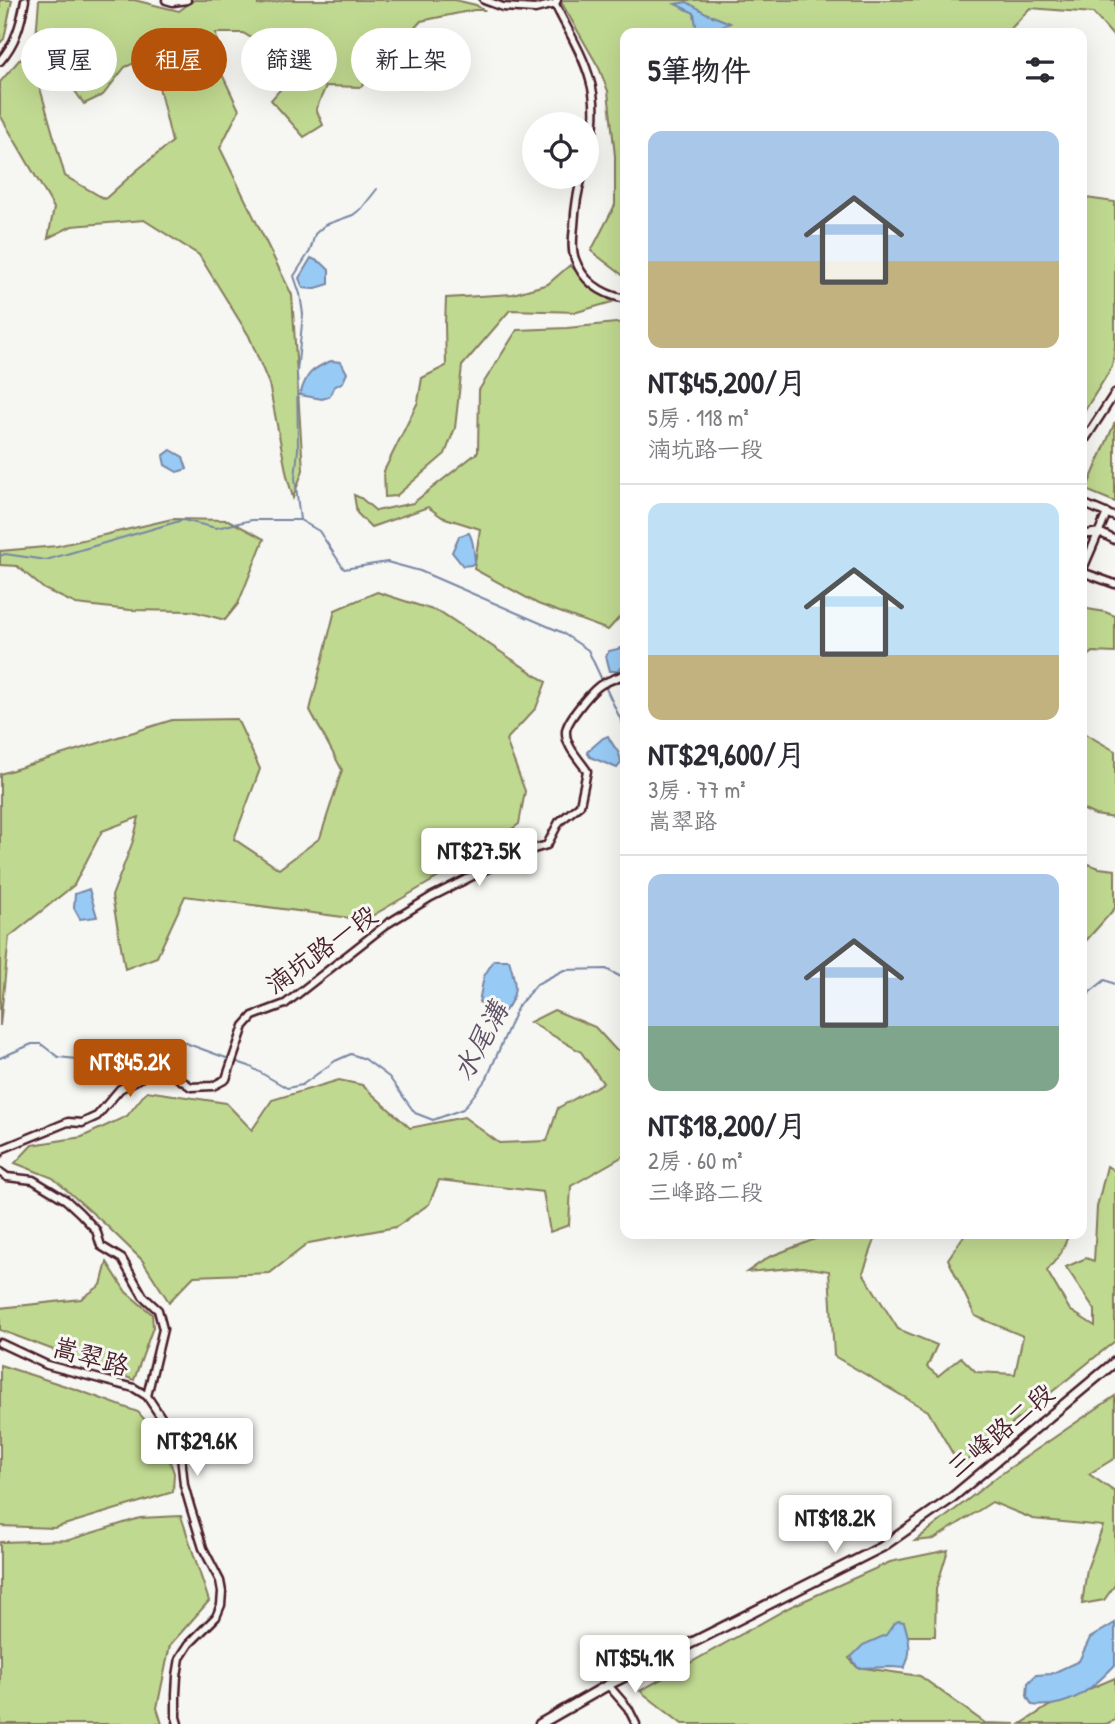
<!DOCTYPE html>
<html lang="zh-TW">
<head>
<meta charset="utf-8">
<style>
	body { margin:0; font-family:"Patrick Hand","LXGW WenKai TC",sans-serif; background:#f2f2f3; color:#2b2b33; height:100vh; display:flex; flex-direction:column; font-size:26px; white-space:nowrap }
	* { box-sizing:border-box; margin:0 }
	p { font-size:23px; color:#7c7c81 }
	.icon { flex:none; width:38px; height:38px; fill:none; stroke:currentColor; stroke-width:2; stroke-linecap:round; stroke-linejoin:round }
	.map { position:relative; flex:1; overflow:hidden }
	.drawer { position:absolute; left:620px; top:28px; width:467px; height:1211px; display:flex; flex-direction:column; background:#fff; border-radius:14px; box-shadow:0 7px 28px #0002 }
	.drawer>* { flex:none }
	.hud { position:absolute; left:21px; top:28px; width:494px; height:63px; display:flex; gap:14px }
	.fabs { position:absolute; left:522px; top:112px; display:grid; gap:14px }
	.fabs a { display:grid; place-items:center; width:77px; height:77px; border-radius:50%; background:#fff; box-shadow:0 7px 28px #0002; font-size:35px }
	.price { position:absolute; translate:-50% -60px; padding:0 16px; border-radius:7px; background:#fff; color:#222; font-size:23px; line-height:46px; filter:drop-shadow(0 2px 4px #0008) }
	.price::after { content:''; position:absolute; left:50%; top:42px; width:21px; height:16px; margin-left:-10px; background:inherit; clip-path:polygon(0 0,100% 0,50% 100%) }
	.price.on { background:#b45309; color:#fff }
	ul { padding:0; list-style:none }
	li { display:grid; align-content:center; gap:14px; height:371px; padding:0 28px }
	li+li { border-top:2px solid #e1e1e2 }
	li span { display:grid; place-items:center; height:217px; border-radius:14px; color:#555 }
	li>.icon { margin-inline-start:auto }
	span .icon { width:126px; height:126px; fill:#fffc; stroke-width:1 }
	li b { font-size:30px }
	h2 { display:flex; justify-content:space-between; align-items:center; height:84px; padding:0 28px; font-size:30px }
	.chip { padding:0 24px; border-radius:32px; background:#fff; box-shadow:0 7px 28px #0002; font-size:24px; line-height:63px }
	.chip.on { background:#b45309; color:#fff }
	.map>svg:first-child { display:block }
	.green { fill:#c0d990; stroke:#857c5e; stroke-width:2 }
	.water { fill:#97caf4; stroke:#7886a4; stroke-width:2 }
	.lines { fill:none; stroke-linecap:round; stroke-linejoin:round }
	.stream { stroke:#7886a4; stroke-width:2 }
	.minor-casing { stroke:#4a1f2b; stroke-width:11 }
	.tertiary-casing { stroke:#4a1f2b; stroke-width:13 }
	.minor { stroke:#f6f6f2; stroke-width:6 }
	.tertiary { stroke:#f6f6f2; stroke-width:8 }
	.labels { text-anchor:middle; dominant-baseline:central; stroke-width:6; stroke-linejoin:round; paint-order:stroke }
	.street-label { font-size:26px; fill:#4a1f2b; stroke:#f6f6f2 }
	.water-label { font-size:28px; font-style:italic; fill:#615267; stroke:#f6f6f2 }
</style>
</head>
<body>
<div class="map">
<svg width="1115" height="1724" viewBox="0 0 1115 1724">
	<rect width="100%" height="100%" fill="#f6f6f2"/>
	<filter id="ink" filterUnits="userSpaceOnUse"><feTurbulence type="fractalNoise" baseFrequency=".0143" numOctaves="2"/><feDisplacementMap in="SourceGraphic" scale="14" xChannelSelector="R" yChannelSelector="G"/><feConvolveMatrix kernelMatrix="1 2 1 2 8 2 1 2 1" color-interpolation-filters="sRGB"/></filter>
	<g filter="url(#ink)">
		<path class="green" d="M 0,0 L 12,0 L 4,39 L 0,43 Z
			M 39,0 L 134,0 L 179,11 L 194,0 L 257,0 L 258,5 L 284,0 L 455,0 L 476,5 L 483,10 L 474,10 L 421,21 L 361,87 L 326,86 L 316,109 L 323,125 L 304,137 L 271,100 L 300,67 L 243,33 L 216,33 L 220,70 L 239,110 L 220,148 L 292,295 L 303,470 L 293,498 L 287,476 L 269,384 L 249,336 L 199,255 L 144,220 L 72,226 L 48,238 L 54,208 L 0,115 L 0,82 L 20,59 L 34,67 L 65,176 L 105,199 L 136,171 L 172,142 L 159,87 L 146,58 L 125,67 L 103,95 L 84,104 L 48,52 L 36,38 Z
			M 560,0 L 1115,0 L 1115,38 L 1093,13 L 1030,8 L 1007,33 L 625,33 L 625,277 L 591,251 L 615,205 L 615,156 L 608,91 L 599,68 Z
			M 1086,198 L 1115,202 L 1115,346 L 1112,367 L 1082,415 L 1082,210 Z
			M 570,265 L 612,302 L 577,312 L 510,310 L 462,366 L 455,428 L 445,454 L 396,496 L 385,497 L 384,471 L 418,402 L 422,378 L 446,366 L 445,324 L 446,298 L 513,294 L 548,284 Z
			M 625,322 L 625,611 L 608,630 L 538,604 L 474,569 L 480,529 L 442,517 L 428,507 L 371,527 L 357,513 L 354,495 L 361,498 L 376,511 L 413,503 L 478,452 L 479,390 L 517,330 L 567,328 Z
			M 1115,422 L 1115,502 L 1086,490 Z
			M 172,519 L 228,520 L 264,539 L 238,604 L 225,620 L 192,611 L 130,610 L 76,604 L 44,589 L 17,566 L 0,565 L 0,551 L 57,546 Z
			M 377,592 L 442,613 L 546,682 L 536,708 L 506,740 L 525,791 L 519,824 L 466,861 L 365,920 L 185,896 L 157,957 L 125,969 L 112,896 L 133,841 L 139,817 L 102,831 L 74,885 L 9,937 L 0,1026 L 0,774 L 172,720 L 237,719 L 260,769 L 234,839 L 279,869 L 320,838 L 342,770 L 310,710 L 335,610 Z
			M 1082,608 L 1105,612 L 1115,616 L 1115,653 L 1092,652 L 1082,662 Z
			M 1082,732 L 1115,751 L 1115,818 L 1095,815 L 1082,809 Z
			M 1082,862 L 1099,868 L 1115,870 L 1115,908 L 1085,942 L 1082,940 Z
			M 554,1010 L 595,1027 L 616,1050 L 625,1050 L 625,1155 L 571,1186 L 569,1225 L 550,1232 L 543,1192 L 439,1180 L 429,1204 L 396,1227 L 309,1243 L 270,1273 L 194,1276 L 169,1302 L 142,1260 L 106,1225 L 53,1178 L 15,1163 L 32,1145 L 82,1137 L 127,1116 L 147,1091 L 226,1103 L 252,1130 L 272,1100 L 339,1080 L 362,1085 L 410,1128 L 464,1117 L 499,1143 L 547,1141 L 558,1108 L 603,1083 L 581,1052 L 530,1022 Z
			M 1107,1166 L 1115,1171 L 1115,1341 L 960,1466 L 928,1411 L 834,1356 L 829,1271 L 803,1267 L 747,1272 L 769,1257 L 828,1234 L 877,1234 L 863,1273 L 898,1329 L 937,1345 L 927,1367 L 938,1376 L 961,1357 L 976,1372 L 1015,1374 L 1023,1336 L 975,1316 L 948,1259 L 965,1234 L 1069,1234 L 1061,1253 L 1047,1271 L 1070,1310 L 1095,1326 L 1095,1310 L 1066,1267 L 1086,1258 L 1094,1261 L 1097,1207 Z
			M 107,1262 L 126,1292 L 152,1314 L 153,1327 L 134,1380 L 0,1330 L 0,1308 L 81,1299 L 101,1285 Z
			M 0,1365 L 75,1389 L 138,1412 L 162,1439 L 174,1473 L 173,1492 L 54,1528 L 0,1526 Z
			M 1115,1396 L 1115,1458 L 1089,1474 L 1115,1492 L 1115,1585 L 1104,1600 L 1082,1604 L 1087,1569 L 1103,1526 L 1033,1519 L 992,1502 L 934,1539 L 915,1541 L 998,1476 Z
			M 181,1516 L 209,1601 L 170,1645 L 157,1708 L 162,1724 L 0,1724 L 0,1542 L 69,1540 L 140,1518 Z
			M 948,1550 L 936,1589 L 935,1636 L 891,1636 L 849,1658 L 857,1667 L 920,1676 L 985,1723 L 1016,1724 L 682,1724 L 640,1691 L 790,1607 L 890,1562 Z
			M 1115,1678 L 1115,1720 L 1106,1724 L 1021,1724 L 1049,1706 Z"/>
		<path class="water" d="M 687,2 L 708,14 L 730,23 L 706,33 L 697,33 L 694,13 L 675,4 Z
			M 311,258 L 322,263 L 329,270 L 329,284 L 313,289 L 303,288 L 299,278 Z
			M 331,361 L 341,362 L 347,373 L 343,382 L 334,387 L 329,397 L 322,399 L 300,395 C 306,374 311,369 331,361 Z
			M 171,450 L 183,457 L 187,469 L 177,472 L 165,465 L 163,456 Z
			M 469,533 C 474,541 474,552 475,562 L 471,565 L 463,566 L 452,552 L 459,536 Z
			M 625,647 L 625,665 L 617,671 L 610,671 L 606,656 L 609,651 Z
			M 608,736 C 613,748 620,749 621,763 L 617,768 L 590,757 L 587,752 L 603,738 Z
			M 89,889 L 97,917 L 80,919 L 74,908 L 75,894 Z
			M 494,960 L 509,960 C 515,982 520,991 505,1011 L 491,1009 L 479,1002 L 484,976 Z
			M 898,1621 L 904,1622 C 909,1639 913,1652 904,1668 L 891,1667 L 858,1668 L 851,1657 L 863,1645 L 886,1635 L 893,1625 Z
			M 1115,1623 L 1115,1665 C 1091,1690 1069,1709 1032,1705 L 1027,1696 L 1028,1683 L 1036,1675 L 1051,1674 L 1079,1661 L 1090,1638 Z"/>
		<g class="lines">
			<path class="stream" d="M 300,520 L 295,478 L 298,449 L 297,372 L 303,314 L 300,294 L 294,276 L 310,251 L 315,234 L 325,225 L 353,215 L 362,208 L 377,189
				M 0,556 L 5,554 L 46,560 L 183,520 L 216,528 L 252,520 L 300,520 L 319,531 L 344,569 L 387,562 L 420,571 L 561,632 L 588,650 L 625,729
				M 1082,1009 L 1090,992 L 1105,980 L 1115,984
				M 0,1058 L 32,1044 L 41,1044 L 58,1057 L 104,1062 L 128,1061 L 155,1054 L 180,1041 L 229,1059
				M 234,1061 L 249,1066 L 287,1088 L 302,1085 L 335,1061 L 351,1054 L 365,1059 L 389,1077 L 415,1113 L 433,1120 L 463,1109 L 474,1095 L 487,1078 L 518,1006 L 537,984 L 564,970 L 606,969 L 625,979"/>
			<defs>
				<path id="minor" d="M 166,0 L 173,2 L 187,0
					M 484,0 L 503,7 L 535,9 L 555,4 L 557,0
					M 555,4 C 567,29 583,54 590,80 C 598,106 594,137 586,162
					M 0,61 C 16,43 21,23 25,0
					M 582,177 C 577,193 575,209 574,226 C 573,237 571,249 575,259 C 583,282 602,294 625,299
					M 1082,444 L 1115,393
					M 1082,503 L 1115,517
					M 1082,535 L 1099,532 L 1115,540
					M 1082,571 L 1107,513
					M 1082,572 L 1115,584
					M 0,1153 L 2,1149 L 68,1122 L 82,1123 L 97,1116 L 120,1089 L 144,1076 L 165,1069 L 191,1087 L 213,1086 L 226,1079 L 244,1026 L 253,1016 L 285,1004 L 387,924 L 431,897 L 514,855 L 547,845 L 559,822 L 580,805 L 587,771 C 580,760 565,746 566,731 C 567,720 590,693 599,686 C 606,681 617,678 625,674
					M 0,1172 L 7,1177 L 33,1180 L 66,1200 L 80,1213 L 96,1230 L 101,1246 L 122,1259 L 143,1296 L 158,1310 L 163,1329 L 147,1396
					M 0,1343 L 47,1365 L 134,1388 L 147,1396 L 180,1446 L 184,1485 L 190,1506 L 203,1548 L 220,1581 L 222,1592 L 221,1605 L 216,1617 L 189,1644 L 180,1658 L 177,1676 L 176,1694 L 176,1717 L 178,1724
					M 608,1685 L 628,1708 L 636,1724"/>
				<path id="tertiary" d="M 540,1724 L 608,1685 L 882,1547 L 949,1500 L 1115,1362"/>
			</defs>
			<use href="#minor" class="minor-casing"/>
			<use href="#tertiary" class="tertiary-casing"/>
			<use href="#minor" class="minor"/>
			<use href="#tertiary" class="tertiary"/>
		</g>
	</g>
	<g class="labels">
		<g class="street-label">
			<text transform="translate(321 949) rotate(-36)">湳坑路一段</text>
			<text transform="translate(91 1356) rotate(16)">嵩翠路</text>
			<text transform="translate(1000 1430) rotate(-40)">三峰路二段</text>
		</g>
		<g class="water-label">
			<text transform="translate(480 1041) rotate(-62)">水尾溝</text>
		</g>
	</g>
</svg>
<div class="fabs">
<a><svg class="icon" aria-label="locate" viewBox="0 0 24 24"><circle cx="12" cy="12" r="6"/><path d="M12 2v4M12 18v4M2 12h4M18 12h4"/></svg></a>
</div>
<b class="price" style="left:479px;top:888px">NT$27.5K</b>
<b class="price on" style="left:130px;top:1099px">NT$45.2K</b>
<b class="price" style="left:197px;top:1478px">NT$29.6K</b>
<b class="price" style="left:835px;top:1555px">NT$18.2K</b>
<b class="price" style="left:635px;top:1695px">NT$54.1K</b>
<div class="hud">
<a class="chip">買屋</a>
<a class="chip on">租屋</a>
<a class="chip">篩選</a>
<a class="chip">新上架</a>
</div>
<section class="drawer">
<h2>5筆物件<svg class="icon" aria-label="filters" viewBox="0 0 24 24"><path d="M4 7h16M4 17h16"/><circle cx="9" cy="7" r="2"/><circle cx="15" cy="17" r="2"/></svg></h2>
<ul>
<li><span style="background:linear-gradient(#a9c7e8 60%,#c2b280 0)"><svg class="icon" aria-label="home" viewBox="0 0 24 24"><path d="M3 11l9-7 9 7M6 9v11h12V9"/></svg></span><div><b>NT$45,200/月</b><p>5房 · 118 m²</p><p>湳坑路一段</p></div></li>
<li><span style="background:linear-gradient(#bfe0f5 70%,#c2b280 0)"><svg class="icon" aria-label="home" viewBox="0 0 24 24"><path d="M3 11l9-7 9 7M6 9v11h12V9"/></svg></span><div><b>NT$29,600/月</b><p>3房 · 77 m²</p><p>嵩翠路</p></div></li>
<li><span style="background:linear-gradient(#a9c7e8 70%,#7fa58c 0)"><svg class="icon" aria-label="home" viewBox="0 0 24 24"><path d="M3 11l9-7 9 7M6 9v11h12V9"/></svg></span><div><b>NT$18,200/月</b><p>2房 · 60 m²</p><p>三峰路二段</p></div></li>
</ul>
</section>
</div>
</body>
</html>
